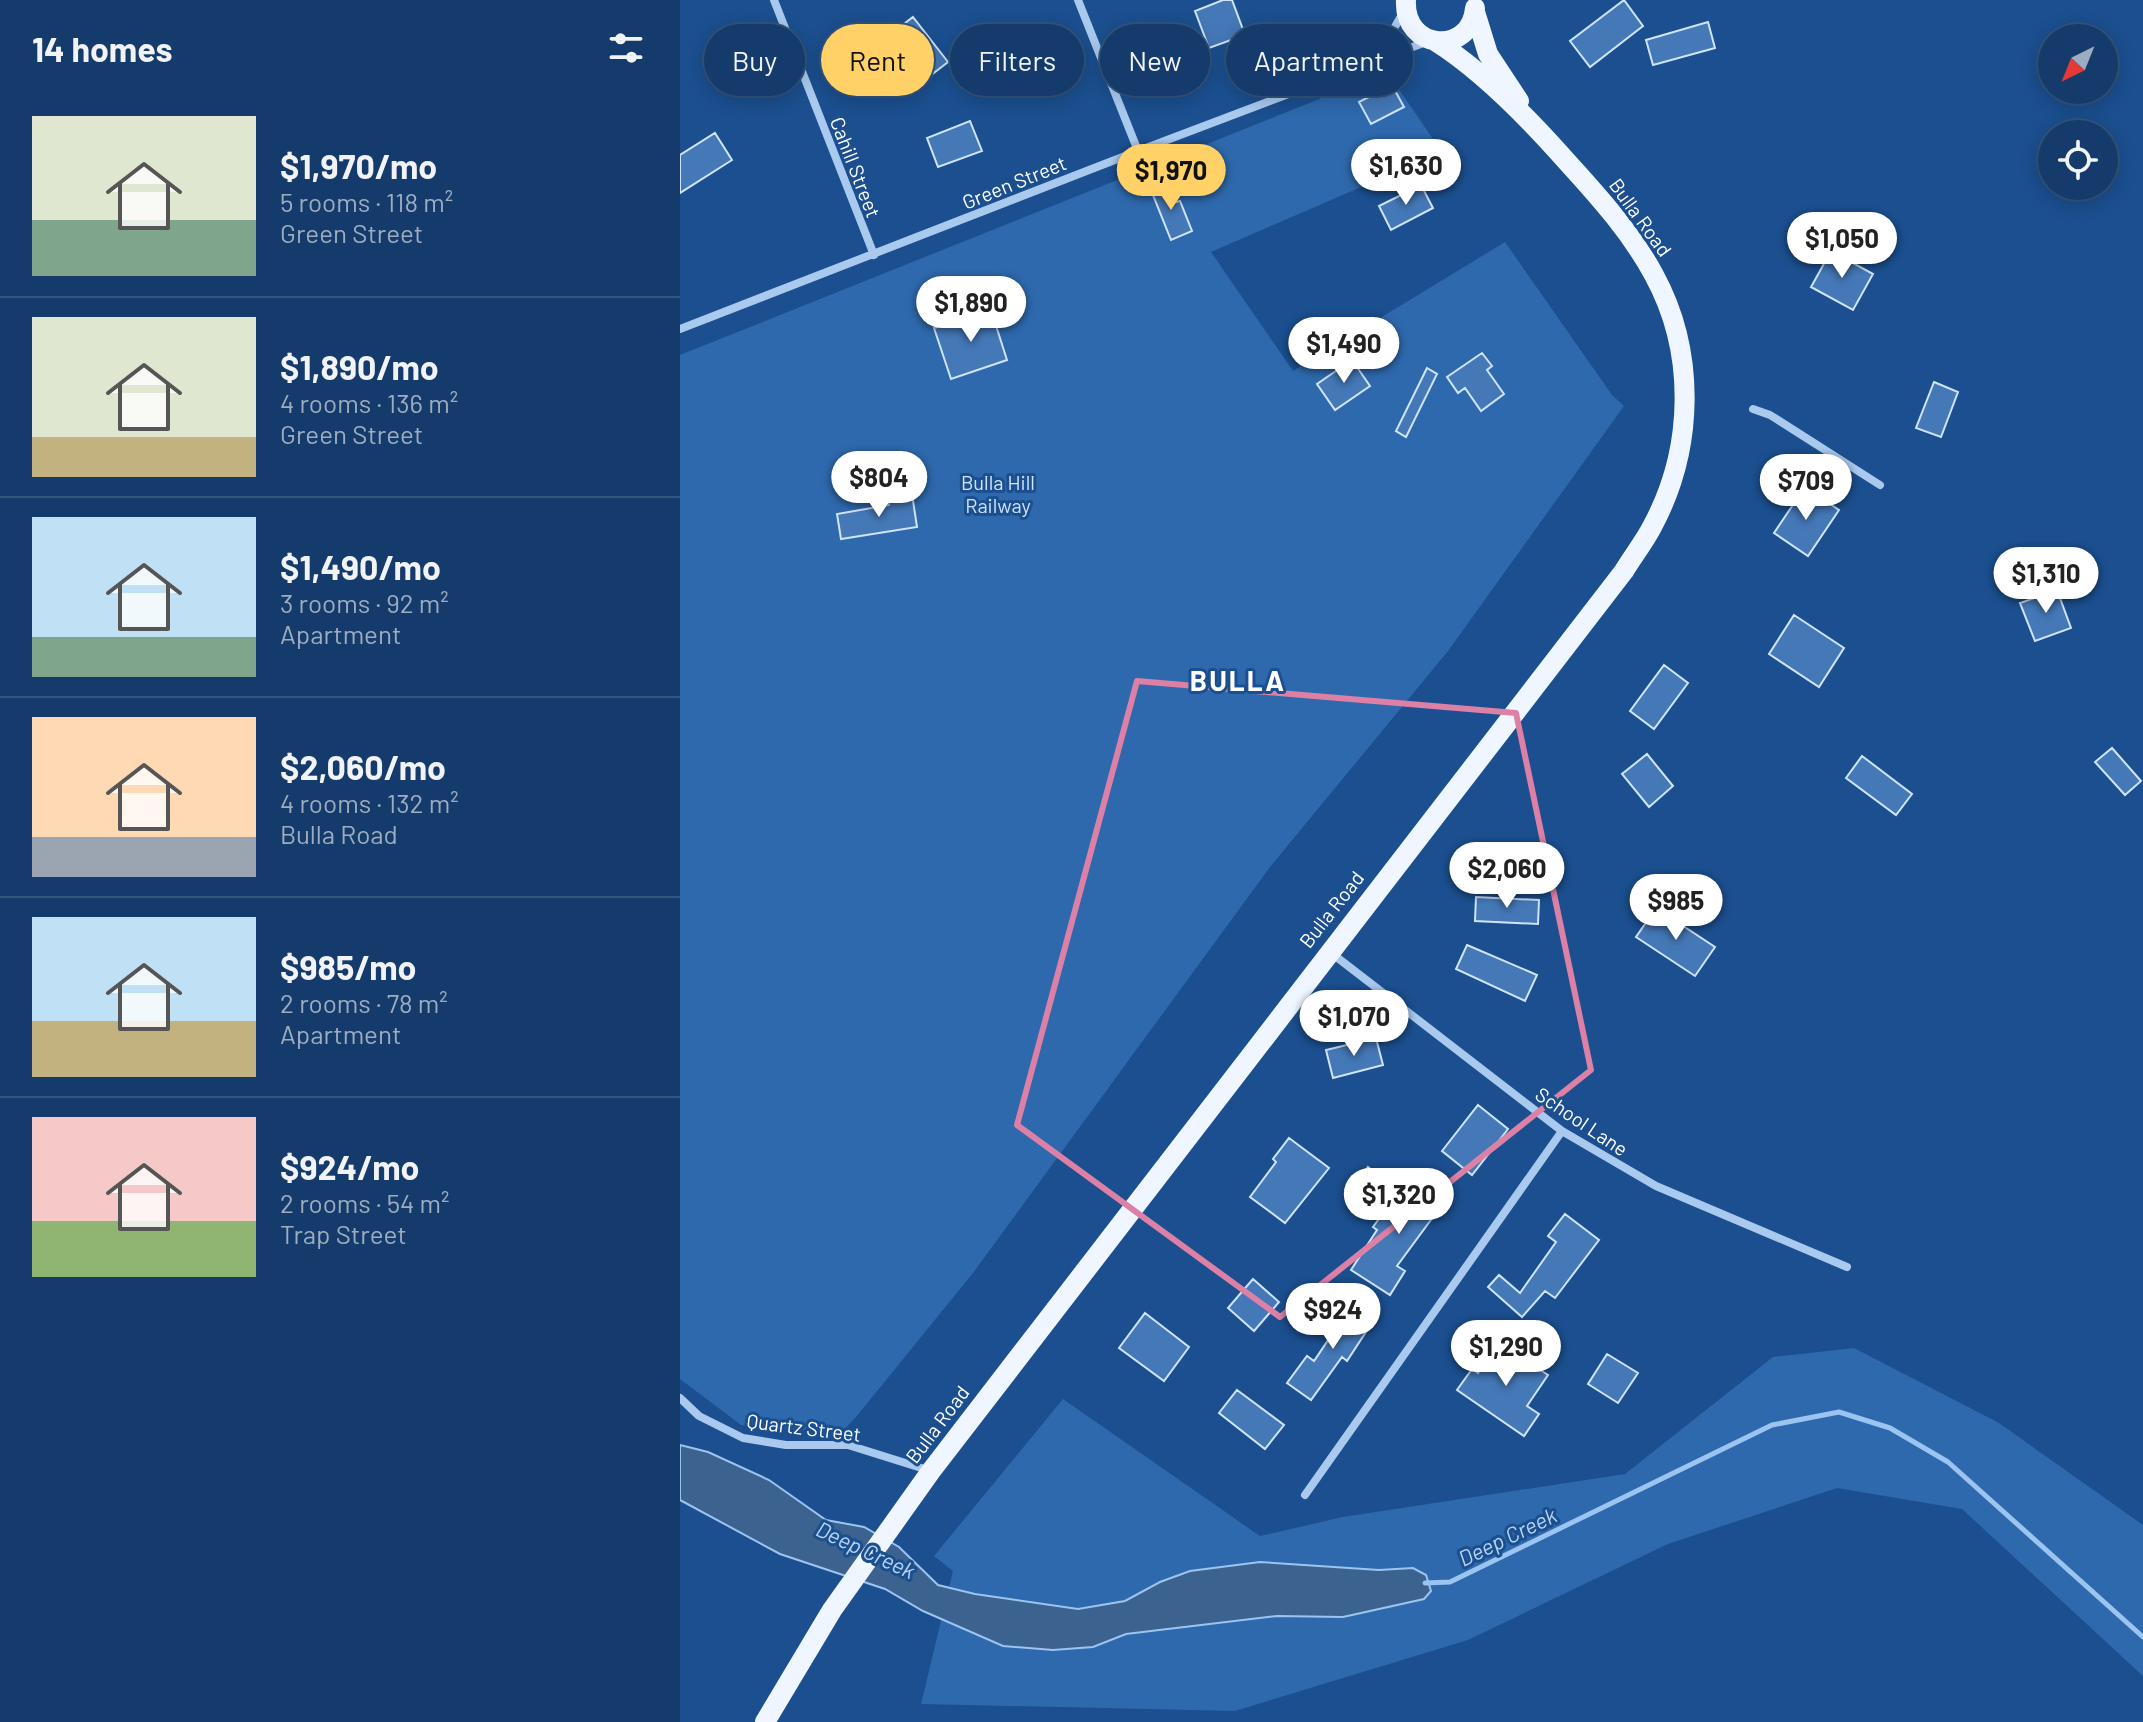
<!DOCTYPE html>
<html lang="en">
<head>
<meta charset="utf-8">
<style>
	body { margin:0; font-family:Barlow,sans-serif; background:#214673; color:#f1f3f6; height:100vh; display:flex; flex-direction:column; font-size:30px; white-space:nowrap }
	* { box-sizing:border-box; margin:0 }
	p { font-size:26px; color:#9dadc1 }
	.icon { flex:none; width:44px; height:44px; fill:none; stroke:currentColor; stroke-width:2; stroke-linecap:round; stroke-linejoin:round }
	.map { position:relative; flex:1; overflow:hidden }
	.details { display:flex; flex-direction:column; background:#143b6b; width:680px }
	.details>* { flex:none }
	.top-card { position:absolute; left:24px; top:24px; width:760px; height:72px; display:flex; gap:16px }
	.needle { width:52px; rotate:223deg }
	.tools { position:absolute; left:1358px; top:24px; display:grid; gap:16px }
	.tools a { display:grid; place-items:center; width:80px; height:80px; border-radius:50%; background:#143b6b; box-shadow:0 4px 20px #0003,0 0 0 2px #33557e; font-size:40px }
	.price { position:absolute; translate:-50% -68px; padding:0 18px; border-radius:28px; background:#fff; color:#222; font-size:26px; line-height:52px; filter:drop-shadow(0 2px 4px #0008) }
	.price::after { content:''; position:absolute; left:50%; top:48px; width:24px; height:18px; margin-left:-12px; background:inherit; clip-path:polygon(0 0,100% 0,50% 100%) }
	.price.selected { background:#ffd166; color:#111 }
	ul { padding:0; list-style:none }
	li { display:flex; align-items:center; gap:24px; height:200px; padding:0 32px }
	li+li { border-top:2px solid #33557e }
	li span { display:grid; place-items:center; flex:none; width:224px; height:160px; border-radius:0px; color:#555 }
	li>.icon { margin-inline-start:auto }
	span .icon { width:96px; height:96px; fill:#fffc; stroke-width:1 }
	li b { font-size:34px }
	h2 { display:flex; justify-content:space-between; align-items:center; height:96px; padding:0 32px; font-size:34px }
	.pill { padding:0 28px; border-radius:36px; background:#143b6b; box-shadow:0 4px 20px #0003,0 0 0 2px #33557e; font-size:28px; line-height:72px }
	.pill.selected { background:#ffd166; color:#111 }
	main { display:flex; flex:1; min-height:0 }
	.map>svg:first-child { display:block }
	.green { fill:#2e69ad }
	.water { fill:#3c6290; stroke:#9cc4f0; stroke-width:2 }
	.lines { fill:none; stroke-linecap:round; stroke-linejoin:round }
	.stream { stroke:#9cc4f0; stroke-width:5 }
	.building { fill:#4478b7; stroke:#cfe3fa; stroke-width:2 }
	.minor { stroke:#a9c9ee; stroke-width:8 }
	.primary { stroke:#f0f6ff; stroke-width:20 }
	.marked { fill:none; stroke:#dd80a5; stroke-width:6; stroke-linejoin:round }
	.labels { text-anchor:middle; dominant-baseline:central; stroke-width:6; stroke-linejoin:round; paint-order:stroke }
	.street-label { font-size:20px; fill:#fff; stroke:#1b4f8f }
	.park-label { font-size:20px; fill:#cfe3fa; stroke:#1b4f8f }
	.water-label { font-size:22px; font-style:italic; fill:#b5d3f5; stroke:#1b4f8f }
	.district-label { font-size:28px; font-weight:bold; letter-spacing:2px; fill:#fff; stroke:#1b4f8f }
</style>
</head>
<body>
<main>
<section class="details">
<h2>14 homes<svg class="icon" aria-label="filters" viewBox="0 0 24 24"><path d="M4 7h16M4 17h16"/><circle cx="9" cy="7" r="2"/><circle cx="15" cy="17" r="2"/></svg></h2>
<ul>
<li><span style="background:linear-gradient(#dfe7d0 65%,#7fa58c 0)"><svg class="icon" aria-label="home" viewBox="0 0 24 24"><path d="M3 11l9-7 9 7M6 9v11h12V9"/></svg></span><div><b>$1,970/mo</b><p>5 rooms · 118 m²</p><p>Green Street</p></div></li>
<li><span style="background:linear-gradient(#dfe7d0 75%,#c2b280 0)"><svg class="icon" aria-label="home" viewBox="0 0 24 24"><path d="M3 11l9-7 9 7M6 9v11h12V9"/></svg></span><div><b>$1,890/mo</b><p>4 rooms · 136 m²</p><p>Green Street</p></div></li>
<li><span style="background:linear-gradient(#bfe0f5 75%,#7fa58c 0)"><svg class="icon" aria-label="home" viewBox="0 0 24 24"><path d="M3 11l9-7 9 7M6 9v11h12V9"/></svg></span><div><b>$1,490/mo</b><p>3 rooms · 92 m²</p><p>Apartment</p></div></li>
<li><span style="background:linear-gradient(#ffd9b3 75%,#9aa5b1 0)"><svg class="icon" aria-label="home" viewBox="0 0 24 24"><path d="M3 11l9-7 9 7M6 9v11h12V9"/></svg></span><div><b>$2,060/mo</b><p>4 rooms · 132 m²</p><p>Bulla Road</p></div></li>
<li><span style="background:linear-gradient(#bfe0f5 65%,#c2b280 0)"><svg class="icon" aria-label="home" viewBox="0 0 24 24"><path d="M3 11l9-7 9 7M6 9v11h12V9"/></svg></span><div><b>$985/mo</b><p>2 rooms · 78 m²</p><p>Apartment</p></div></li>
<li><span style="background:linear-gradient(#f6c9c9 65%,#8fb573 0)"><svg class="icon" aria-label="home" viewBox="0 0 24 24"><path d="M3 11l9-7 9 7M6 9v11h12V9"/></svg></span><div><b>$924/mo</b><p>2 rooms · 54 m²</p><p>Trap Street</p></div></li>
</ul>
</section>
<div class="map">
<svg width="1463" height="1722" viewBox="0 0 1463 1722">
	<rect width="100%" height="100%" fill="#1b4f8f"/>
	<path class="green" d="M 707,72 L 762,152 L 531,252 L 613,371 L 825,242 L 932,395 L 944,406 L 768,651 L 590,867 L 293,1273 L 176,1417 L 161,1433 L 61,1425 L 0,1379 L 0,355 Z
		M 1174,1348 L 1319,1423 L 1463,1525 L 1463,1676 L 1282,1509 L 1157,1488 L 988,1544 L 788,1640 L 555,1711 L 241,1704 L 273,1571 L 254,1556 L 383,1399 L 580,1536 L 663,1517 L 945,1474 L 1093,1357 Z"/>
	<path class="water" d="M 0,1445 L 28,1452 L 89,1480 L 146,1520 L 184,1527 L 219,1547 L 258,1585 L 295,1594 L 398,1609 L 445,1601 L 480,1582 L 510,1571 L 580,1562 L 699,1570 L 733,1568 L 746,1575 L 751,1591 L 744,1599 L 663,1617 L 597,1616 L 446,1634 L 413,1647 L 373,1650 L 323,1646 L 243,1611 L 205,1589 L 100,1554 L 0,1500 Z"/>
	<g class="lines">
		<path class="stream" d="M 745,1583 L 770,1582 L 1092,1425 L 1159,1412 L 1210,1428 L 1268,1462 L 1463,1637"/>
	</g>
	<path class="building" d="M 543,0 L 552,0 L 565,35 L 529,48 L 515,11 Z
		M 944,0 L 963,26 L 910,67 L 890,41 Z
		M 233,17 L 268,62 L 242,82 L 207,37 Z
		M 1028,22 L 1035,48 L 973,65 L 966,40 Z
		M 712,85 L 724,107 L 691,124 L 679,102 Z
		M 290,121 L 302,151 L 258,167 L 247,138 Z
		M 35,133 L 52,160 L 0,193 L 0,155 Z
		M 488,183 L 496,202 L 500,201 L 512,231 L 491,240 L 471,190 Z
		M 741,185 L 753,208 L 711,230 L 699,206 Z
		M 1151,251 L 1193,274 L 1173,310 L 1131,287 Z
		M 311,310 L 327,360 L 271,379 L 254,328 Z
		M 802,353 L 812,366 L 807,370 L 824,394 L 801,411 L 785,388 L 778,393 L 767,377 Z
		M 672,360 L 690,386 L 655,410 L 637,384 Z
		M 747,368 L 757,374 L 726,437 L 716,431 Z
		M 1254,382 L 1278,392 L 1261,437 L 1236,428 Z
		M 1125,487 L 1159,510 L 1128,556 L 1094,533 Z
		M 232,494 L 237,527 L 161,539 L 157,514 L 209,505 L 208,498 Z
		M 1377,590 L 1391,628 L 1355,641 L 1340,603 Z
		M 1114,615 L 1164,648 L 1139,687 L 1089,654 Z
		M 984,665 L 1008,683 L 974,729 L 950,711 Z
		M 1432,748 L 1461,781 L 1445,795 L 1415,762 Z
		M 967,754 L 993,786 L 969,807 L 942,774 Z
		M 1182,756 L 1232,794 L 1216,815 L 1166,778 Z
		M 796,897 L 859,900 L 858,924 L 795,921 Z
		M 976,908 L 1035,947 L 1015,976 L 956,937 Z
		M 787,945 L 857,975 L 845,1001 L 776,969 Z
		M 696,1038 L 703,1065 L 653,1078 L 646,1050 Z
		M 798,1105 L 828,1129 L 792,1175 L 762,1151 Z
		M 609,1138 L 649,1168 L 605,1223 L 570,1197 L 596,1162 L 593,1159 Z
		M 688,1167 L 706,1181 L 696,1194 L 678,1180 Z
		M 746,1176 L 770,1194 L 717,1266 L 725,1271 L 710,1295 L 671,1270 L 697,1230 L 693,1227 L 709,1205 L 718,1211 Z
		M 885,1214 L 919,1240 L 875,1298 L 865,1291 L 842,1317 L 808,1287 L 819,1275 L 840,1293 L 876,1242 L 868,1236 Z
		M 573,1279 L 599,1302 L 574,1331 L 548,1308 Z
		M 675,1300 L 697,1315 L 667,1361 L 662,1357 L 631,1400 L 607,1383 L 627,1356 L 634,1361 Z
		M 465,1313 L 509,1347 L 484,1381 L 439,1348 Z
		M 818,1342 L 868,1375 L 847,1406 L 859,1414 L 844,1436 L 777,1390 L 792,1369 L 798,1373 Z
		M 927,1354 L 958,1373 L 938,1403 L 908,1384 Z
		M 557,1390 L 604,1425 L 585,1449 L 539,1413 Z"/>
	<g class="lines">
		<path class="minor" d="M 94,0 L 194,255
			M 398,0 L 458,151
			M 687,60 L 704,46 L 724,11
			M 0,329 L 458,151 L 746,42
			M 1073,409 L 1090,415 L 1200,485
			M 650,952 L 882,1131 L 976,1186 L 1167,1267
			M 0,1398 L 19,1416 L 63,1438 L 106,1445 L 168,1445 L 251,1471
			M 625,1495 L 882,1131"/>
		<path class="primary" d="M 726,0 C 723,51 791,56 795,8
			M 795,12 L 808,54 L 839,101
			M 85,1722 L 152,1610 L 251,1471 L 944,571 C 953,556 965,541 973,525 C 1014,448 1016,352 974,275 C 952,234 920,198 889,164 C 852,122 803,71 755,41"/>
	</g>
	<path class="marked" d="M 457,681 L 836,713 L 911,1070 L 600,1317 L 337,1125 Z"/>
	<g class="labels">
		<g class="street-label">
			<text transform="translate(176 167) rotate(69)">Cahill Street</text>
			<text transform="translate(334 182) rotate(-22)">Green Street</text>
			<text transform="translate(961 217) rotate(54)">Bulla Road</text>
			<text transform="translate(651 909) rotate(-52)">Bulla Road</text>
			<text transform="translate(902 1121) rotate(34)">School Lane</text>
			<text transform="translate(257 1424) rotate(-53)">Bulla Road</text>
			<text transform="translate(124 1427) rotate(7)">Quartz Street</text>
		</g>
		<g class="park-label">
			<text x="318" y="482">Bulla Hill<tspan x="318" dy="23">Railway</tspan></text>
		</g>
		<g class="water-label">
			<text transform="translate(827 1536) rotate(-26)">Deep Creek</text>
			<text transform="translate(186 1549) rotate(25)">Deep Creek</text>
		</g>
		<g class="district-label">
			<text x="558" y="680">BULLA</text>
		</g>
	</g>
</svg>
<div class="tools">
<a><svg class="needle" viewBox="-14 -14 28 28"><path d="M0-13l5 13h-10z" fill="#e53935"/><path d="M0 13l5-13h-10z" fill="#9dadc1"/></svg></a>
<a><svg class="icon" aria-label="locate" viewBox="0 0 24 24"><circle cx="12" cy="12" r="6"/><path d="M12 2v4M12 18v4M2 12h4M18 12h4"/></svg></a>
</div>
<b class="price" style="left:726px;top:207px">$1,630</b>
<b class="price selected" style="left:491px;top:212px">$1,970</b>
<b class="price" style="left:1162px;top:280px">$1,050</b>
<b class="price" style="left:291px;top:344px">$1,890</b>
<b class="price" style="left:664px;top:385px">$1,490</b>
<b class="price" style="left:199px;top:519px">$804</b>
<b class="price" style="left:1126px;top:522px">$709</b>
<b class="price" style="left:1366px;top:615px">$1,310</b>
<b class="price" style="left:827px;top:910px">$2,060</b>
<b class="price" style="left:996px;top:942px">$985</b>
<b class="price" style="left:674px;top:1058px">$1,070</b>
<b class="price" style="left:719px;top:1236px">$1,320</b>
<b class="price" style="left:653px;top:1351px">$924</b>
<b class="price" style="left:826px;top:1388px">$1,290</b>
<div class="top-card">
<a class="pill">Buy</a>
<a class="pill selected">Rent</a>
<a class="pill">Filters</a>
<a class="pill">New</a>
<a class="pill">Apartment</a>
</div>
</div>
</main>
</body>
</html>
